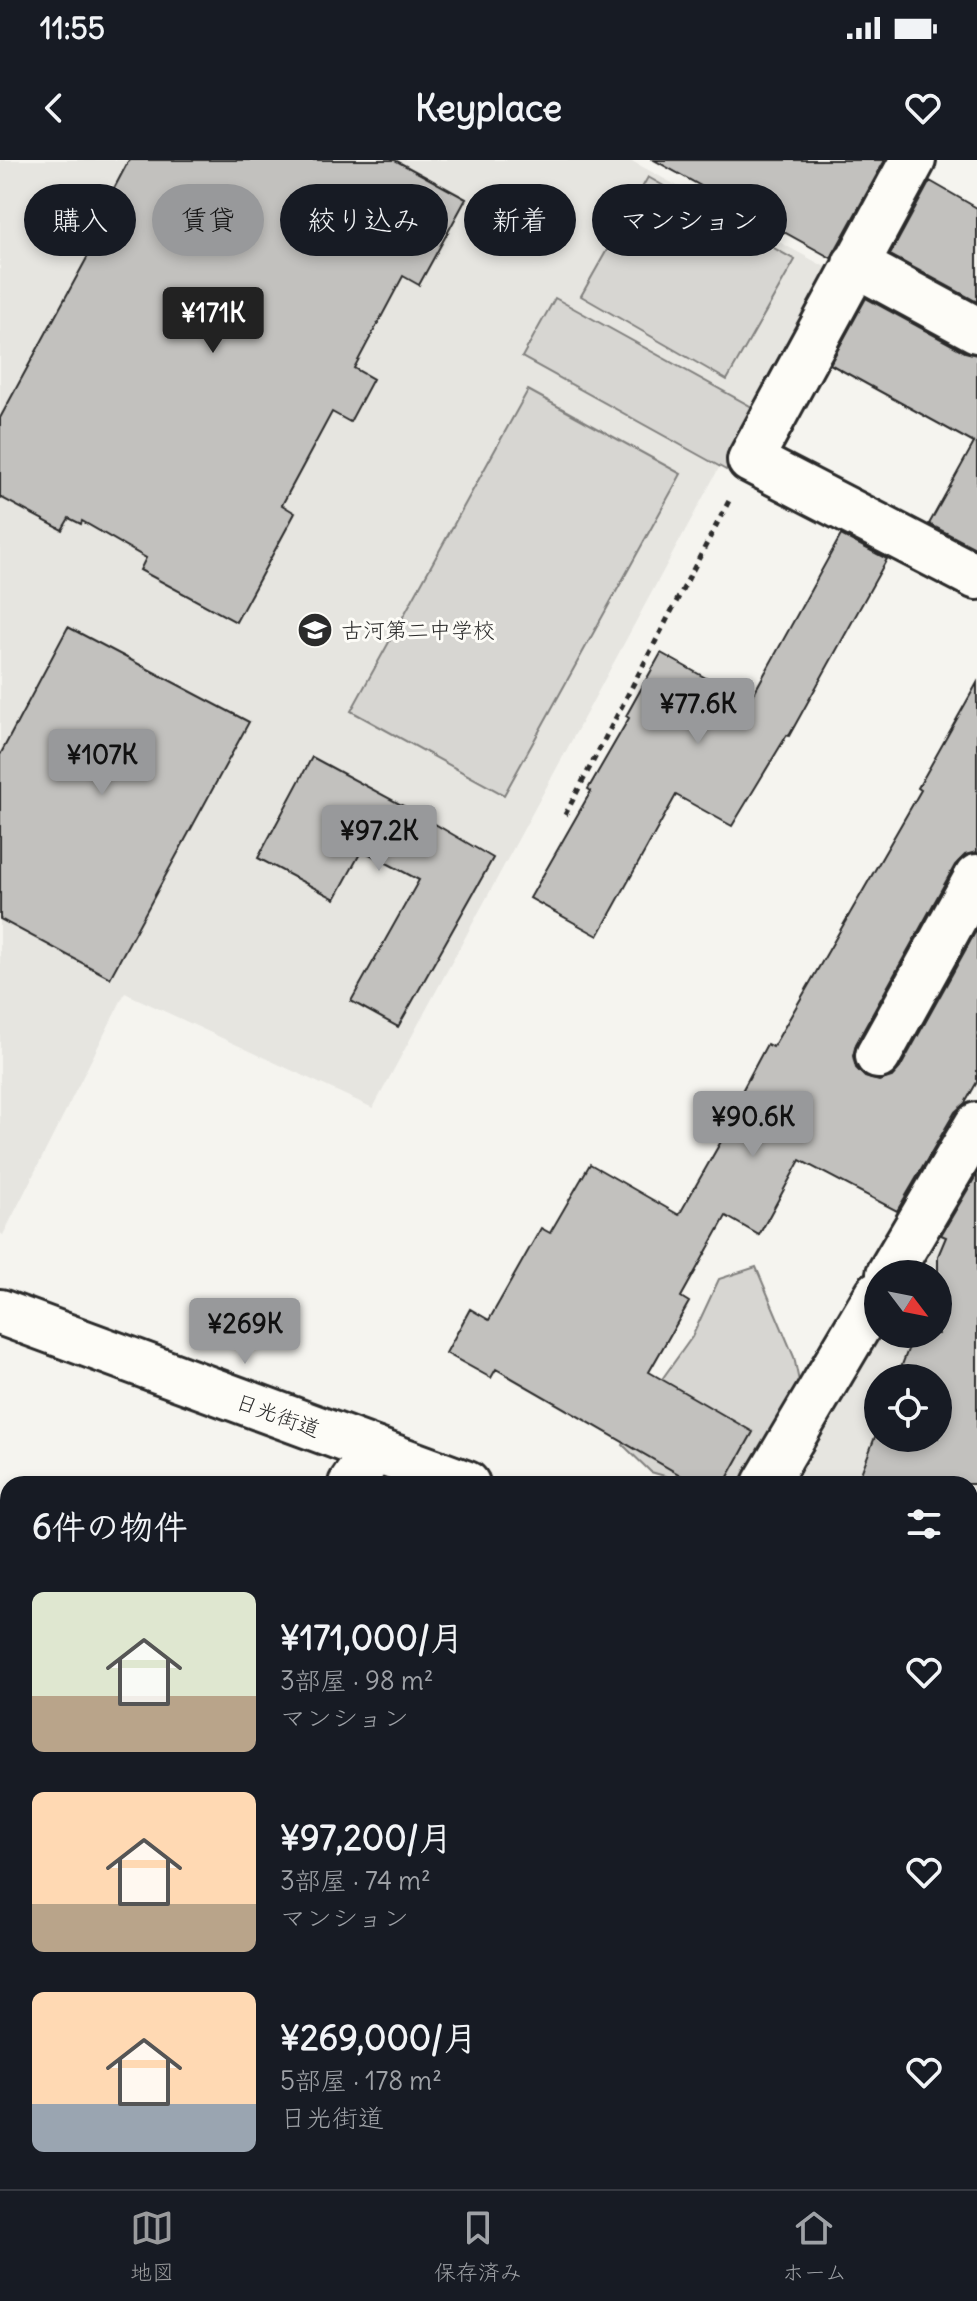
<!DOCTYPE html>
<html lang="ja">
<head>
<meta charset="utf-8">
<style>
	body { margin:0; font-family:Delius,"Klee One",sans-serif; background:#242831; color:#f1f3f6; height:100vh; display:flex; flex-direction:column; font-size:30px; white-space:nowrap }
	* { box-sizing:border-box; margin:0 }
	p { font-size:26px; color:#9ea1a6 }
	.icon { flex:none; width:44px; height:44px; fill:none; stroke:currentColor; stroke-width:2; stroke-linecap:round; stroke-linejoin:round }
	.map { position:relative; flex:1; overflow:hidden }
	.sheet { position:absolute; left:0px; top:1316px; width:978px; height:714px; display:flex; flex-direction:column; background:#171b24; border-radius:24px 24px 0 0; box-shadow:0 4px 12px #0003 }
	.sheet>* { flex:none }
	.banner { position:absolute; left:24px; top:24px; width:930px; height:72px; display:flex; gap:16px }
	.needle { width:52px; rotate:122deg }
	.controls { position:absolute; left:864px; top:1100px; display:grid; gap:16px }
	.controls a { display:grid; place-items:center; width:88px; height:88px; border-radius:50%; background:#171b24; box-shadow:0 4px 12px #0003; font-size:40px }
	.price { position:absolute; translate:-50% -68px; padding:0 18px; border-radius:8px; background:#98999b; color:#111; font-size:26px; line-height:52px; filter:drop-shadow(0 2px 4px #0008) }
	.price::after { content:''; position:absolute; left:50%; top:48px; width:24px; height:18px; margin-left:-12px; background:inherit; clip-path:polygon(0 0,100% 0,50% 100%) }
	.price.on { background:#222; color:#fff }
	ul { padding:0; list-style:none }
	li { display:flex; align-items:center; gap:24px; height:200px; padding:0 32px }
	li span { display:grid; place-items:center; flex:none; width:224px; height:160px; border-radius:12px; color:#555 }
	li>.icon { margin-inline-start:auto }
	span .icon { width:96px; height:96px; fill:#fffc; stroke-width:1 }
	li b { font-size:34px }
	h2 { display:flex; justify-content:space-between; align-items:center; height:96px; padding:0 32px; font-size:34px }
	.chip { padding:0 28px; border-radius:36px; background:#171b24; box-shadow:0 4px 12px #0003; font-size:28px; line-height:72px }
	.chip.on { background:#98999b; color:#111 }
	.status { display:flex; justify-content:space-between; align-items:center; height:56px; padding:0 40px; background:#171b24; direction:ltr }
	.status svg { height:22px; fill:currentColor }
	header { display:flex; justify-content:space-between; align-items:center; height:104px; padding:0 32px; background:#171b24; font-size:36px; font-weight:700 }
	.menu { display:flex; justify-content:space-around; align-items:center; height:112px; border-top:2px solid #363941; background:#171b24; font-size:22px; color:#9ea1a6 }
	.menu a { display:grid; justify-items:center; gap:4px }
	.menu .on { color:#98999b }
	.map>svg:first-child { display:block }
	.built { fill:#e6e5e0; fill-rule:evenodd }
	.green { fill:#d7d6d2; stroke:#81807e; stroke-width:2 }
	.building { fill:#c2c1be; stroke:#2b2b2b; stroke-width:2 }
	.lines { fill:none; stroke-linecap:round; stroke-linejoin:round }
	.minor-casing { stroke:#2b2b2b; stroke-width:50 }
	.major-casing { stroke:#2b2b2b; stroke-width:50 }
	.path { stroke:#2b2b2b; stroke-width:5; stroke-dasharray:6 6; stroke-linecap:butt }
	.minor { stroke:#fdfcf7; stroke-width:44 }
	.major { stroke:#fdfcf7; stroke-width:44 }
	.rail { stroke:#2b2b2b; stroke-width:6 }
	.labels { text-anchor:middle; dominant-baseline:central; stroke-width:6; stroke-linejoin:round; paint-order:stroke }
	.poi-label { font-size:22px; fill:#2b2b2b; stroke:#fdfcf7; text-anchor:start }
	.street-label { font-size:22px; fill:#2b2b2b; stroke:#fdfcf7 }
</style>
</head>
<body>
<div class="status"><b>11:55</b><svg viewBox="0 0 49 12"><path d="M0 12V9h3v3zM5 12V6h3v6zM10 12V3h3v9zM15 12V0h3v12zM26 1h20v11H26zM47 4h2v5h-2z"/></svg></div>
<header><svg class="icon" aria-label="back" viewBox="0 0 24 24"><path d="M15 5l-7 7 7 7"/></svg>Keyplace<svg class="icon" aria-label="heart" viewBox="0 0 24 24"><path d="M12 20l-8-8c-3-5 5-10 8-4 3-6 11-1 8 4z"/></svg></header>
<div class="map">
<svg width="977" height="2029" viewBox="0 0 977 2029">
	<rect width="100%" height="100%" fill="#f5f4ef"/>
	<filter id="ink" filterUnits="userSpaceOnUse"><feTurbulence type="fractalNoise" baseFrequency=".0125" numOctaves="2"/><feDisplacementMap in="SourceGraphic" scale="16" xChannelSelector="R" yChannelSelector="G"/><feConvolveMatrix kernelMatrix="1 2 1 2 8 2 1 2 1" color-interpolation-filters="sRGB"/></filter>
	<g filter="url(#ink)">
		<path class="built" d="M 0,0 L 630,0 L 827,108 L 373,948 L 125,833 L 3,1075 L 0,1073 Z
			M 977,1006 L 977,1476 L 970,1474 L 970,1324 L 789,1324 L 878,1174 L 938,1174 L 938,1114 L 913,1114 ZM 878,1218 L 938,1218 L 938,1278 L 878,1278 Z"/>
		<path class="green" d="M 648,17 L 795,100 L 727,220 L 581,136 Z
			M 555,138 L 759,251 L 726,310 L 522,197 Z
			M 528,230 L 681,314 L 504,635 L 351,551 Z
			M 756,1107 L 794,1197 L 801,1231 L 748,1324 L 692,1324 L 651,1312 L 623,1285 L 650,1236 L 692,1177 L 719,1119 Z
			M 970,1584 L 977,1586 L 977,1820 L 970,1818 Z
			M 977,1874 L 977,2007 L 974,2005 L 970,1995 L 970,1894 Z"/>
		<path class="building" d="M 129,0 L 395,0 L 466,39 L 419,125 L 403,116 L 354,208 L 373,219 L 350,262 L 332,252 L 282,345 L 295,353 L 236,462 L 140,410 L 146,398 L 82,361 L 81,364 L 69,358 L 62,370 L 0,337 L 0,258 L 101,72 L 93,68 Z
			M 654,0 L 885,0 L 831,98 Z
			M 930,21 L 977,48 L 977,142 L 890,95 Z
			M 866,138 L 965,192 L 977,195 L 977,389 L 929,364 L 974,283 L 830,204 Z
			M 841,375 L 887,399 L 789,576 L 787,575 L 732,666 L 676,635 L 598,776 L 530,738 L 591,631 L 588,629 L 629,558 L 626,556 L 661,493 L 749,542 Z
			M 68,467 L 249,562 L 110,818 L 0,759 L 0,595 Z
			M 977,523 L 977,692 L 965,695 L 955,705 L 856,884 L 853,896 L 856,908 L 865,917 L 879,921 L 892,917 L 900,908 L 977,769 L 977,922 L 965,943 L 955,952 L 897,1051 L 800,1000 L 759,1075 L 726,1056 L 681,1137 L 689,1142 L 649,1212 L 753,1272 L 724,1324 L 696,1324 L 496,1209 L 491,1218 L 446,1193 L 470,1149 L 489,1160 L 541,1068 L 550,1073 L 590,1004 L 679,1055 L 731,964 L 726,961 L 767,884 L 773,887 L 921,630 L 918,628 Z
			M 312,597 L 411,650 L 493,698 L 398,867 L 351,841 L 419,720 L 362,690 L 335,739 L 258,698 Z
			M 977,1014 L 977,1324 L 857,1324 L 878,1269 L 878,1278 L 938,1278 L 938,1218 L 897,1218 L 914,1174 L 938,1174 L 938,1096 L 946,1077 L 941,1075 Z"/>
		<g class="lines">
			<defs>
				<path id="minor" d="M 913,0 L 750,300 L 977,417
					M 855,104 L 977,170
					M 878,896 L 977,717
					M 889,1114 L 977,965
					M 351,1324 L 374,1290
					M 765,1324 L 878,1133
					M 8,1610 L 8,1613
					M 208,2022 L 211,2029"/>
				<path id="major" d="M 0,1152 L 467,1324
					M 970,1508 L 977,1511"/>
			</defs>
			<use href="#minor" class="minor-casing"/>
			<use href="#major" class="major-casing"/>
			<path class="path" d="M 565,655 L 731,337"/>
			<use href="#minor" class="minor"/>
			<use href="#major" class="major"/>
			<path class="rail" d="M 0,1834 L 8,1837
				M 0,1860 L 8,1862
				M 500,2022 L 521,2029
				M 578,2022 L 599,2029"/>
		</g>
	</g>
	<defs>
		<symbol id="school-disc" viewBox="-11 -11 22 22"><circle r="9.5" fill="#2b2b2b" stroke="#fdfcf7"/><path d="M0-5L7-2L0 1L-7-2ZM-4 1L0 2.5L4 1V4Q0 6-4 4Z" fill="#fff"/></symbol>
	</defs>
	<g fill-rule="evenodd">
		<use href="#school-disc" x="295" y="450" width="40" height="40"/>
	</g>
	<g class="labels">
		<g class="poi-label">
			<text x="341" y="470">古河第二中学校</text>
		</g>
		<g class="street-label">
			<text transform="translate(278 1255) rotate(20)">日光街道</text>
		</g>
	</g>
</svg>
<div class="controls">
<a><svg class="needle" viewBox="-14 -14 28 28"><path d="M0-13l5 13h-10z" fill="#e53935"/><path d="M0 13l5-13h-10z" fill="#9ea1a6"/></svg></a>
<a><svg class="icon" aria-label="locate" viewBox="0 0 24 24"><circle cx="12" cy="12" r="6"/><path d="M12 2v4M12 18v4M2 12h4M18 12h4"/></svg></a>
</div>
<b class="price on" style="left:213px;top:195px">¥171K</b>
<b class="price" style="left:698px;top:586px">¥77.6K</b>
<b class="price" style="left:102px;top:637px">¥107K</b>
<b class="price" style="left:379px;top:713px">¥97.2K</b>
<b class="price" style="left:753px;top:999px">¥90.6K</b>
<b class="price" style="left:245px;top:1206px">¥269K</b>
<div class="banner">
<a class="chip">購入</a>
<a class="chip on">賃貸</a>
<a class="chip">絞り込み</a>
<a class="chip">新着</a>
<a class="chip">マンション</a>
</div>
<section class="sheet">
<h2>6件の物件<svg class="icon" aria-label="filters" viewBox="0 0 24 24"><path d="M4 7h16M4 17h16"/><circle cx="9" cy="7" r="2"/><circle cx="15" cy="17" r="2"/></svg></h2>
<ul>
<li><span style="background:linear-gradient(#dfe7d0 65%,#b9a48a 0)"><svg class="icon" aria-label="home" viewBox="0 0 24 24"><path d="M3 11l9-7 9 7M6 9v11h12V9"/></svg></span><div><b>¥171,000/月</b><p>3部屋 · 98 m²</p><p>マンション</p></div><svg class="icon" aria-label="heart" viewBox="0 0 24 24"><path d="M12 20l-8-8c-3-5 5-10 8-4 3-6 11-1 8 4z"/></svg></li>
<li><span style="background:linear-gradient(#ffd9b3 70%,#b9a48a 0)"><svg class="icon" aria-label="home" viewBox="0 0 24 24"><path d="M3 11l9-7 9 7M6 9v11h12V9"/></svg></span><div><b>¥97,200/月</b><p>3部屋 · 74 m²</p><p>マンション</p></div><svg class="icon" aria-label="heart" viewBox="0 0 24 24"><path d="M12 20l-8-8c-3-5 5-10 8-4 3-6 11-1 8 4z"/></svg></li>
<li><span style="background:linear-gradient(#ffd9b3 70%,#9aa5b1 0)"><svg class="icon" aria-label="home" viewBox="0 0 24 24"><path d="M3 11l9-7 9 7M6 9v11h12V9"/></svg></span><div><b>¥269,000/月</b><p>5部屋 · 178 m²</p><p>日光街道</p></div><svg class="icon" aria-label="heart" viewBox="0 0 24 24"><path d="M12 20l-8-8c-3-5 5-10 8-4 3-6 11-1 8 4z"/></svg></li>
</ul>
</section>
</div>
<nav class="menu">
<a class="on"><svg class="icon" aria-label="map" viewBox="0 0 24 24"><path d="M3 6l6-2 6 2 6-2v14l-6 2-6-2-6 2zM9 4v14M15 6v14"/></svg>地図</a>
<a><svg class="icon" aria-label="saved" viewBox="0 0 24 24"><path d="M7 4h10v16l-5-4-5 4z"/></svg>保存済み</a>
<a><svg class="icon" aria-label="home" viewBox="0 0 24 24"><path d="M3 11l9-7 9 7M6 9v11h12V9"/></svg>ホーム</a>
</nav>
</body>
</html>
